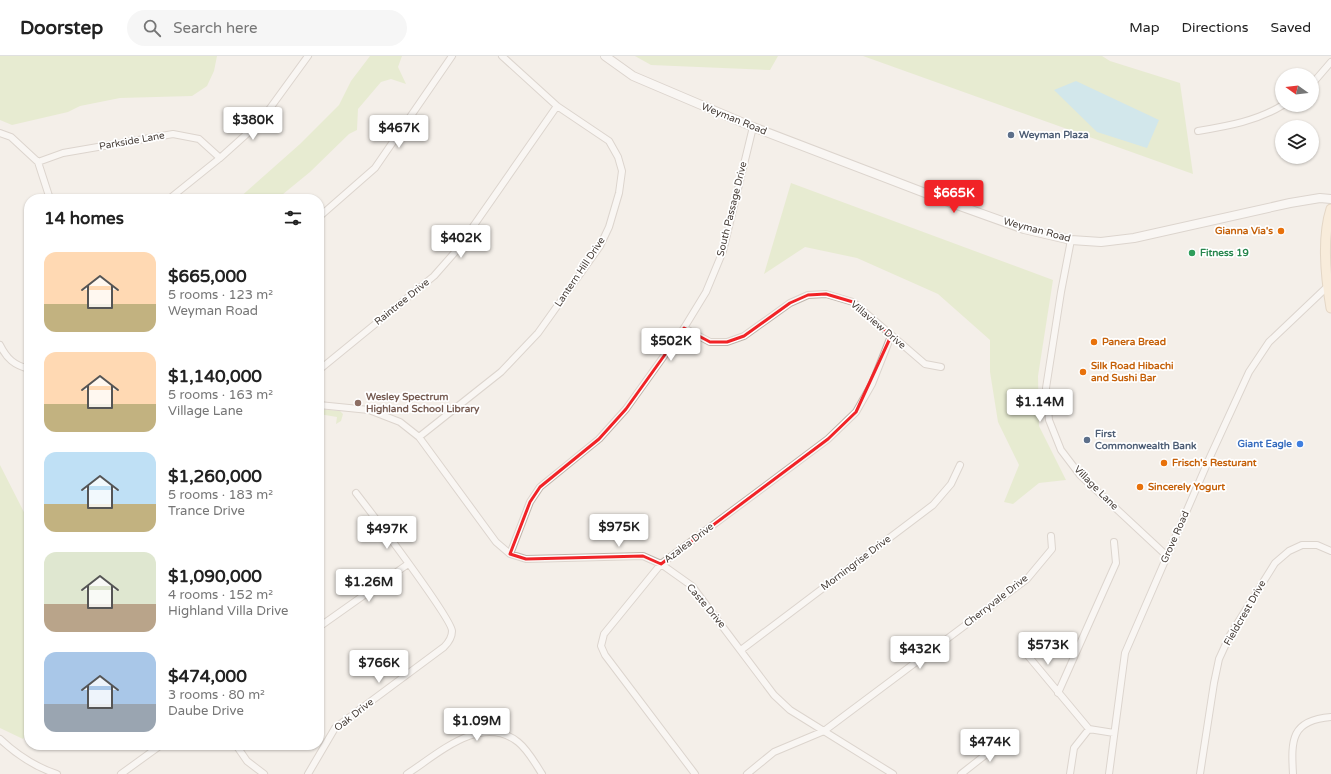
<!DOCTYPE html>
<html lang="en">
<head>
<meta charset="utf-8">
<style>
	body { margin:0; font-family:"Varela Round",sans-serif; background:#f6f6f6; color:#222; height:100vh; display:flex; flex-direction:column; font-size:15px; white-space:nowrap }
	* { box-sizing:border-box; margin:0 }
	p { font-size:13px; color:#767676 }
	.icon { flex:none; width:22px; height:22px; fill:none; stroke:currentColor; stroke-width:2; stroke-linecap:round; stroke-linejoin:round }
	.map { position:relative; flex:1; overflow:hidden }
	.side { position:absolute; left:24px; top:138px; width:300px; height:556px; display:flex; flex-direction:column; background:#fff; border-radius:16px; box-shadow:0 1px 3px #0004 }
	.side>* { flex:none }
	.needle { width:26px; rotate:284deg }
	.buttons { position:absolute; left:1275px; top:12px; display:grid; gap:8px }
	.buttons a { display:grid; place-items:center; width:44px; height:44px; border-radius:50%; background:#fff; box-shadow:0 1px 3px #0004; font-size:20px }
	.price { position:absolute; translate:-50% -34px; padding:0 9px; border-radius:4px; background:#fff; color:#222; font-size:13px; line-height:26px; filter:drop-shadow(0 1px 2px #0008) }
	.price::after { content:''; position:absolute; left:50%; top:24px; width:12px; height:9px; margin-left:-6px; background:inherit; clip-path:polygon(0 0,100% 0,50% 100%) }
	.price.active { background:#f12327; color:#fff }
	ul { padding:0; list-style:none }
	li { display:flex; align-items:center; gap:12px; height:100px; padding:0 20px }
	li span { display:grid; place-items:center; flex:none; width:112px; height:80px; border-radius:12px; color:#555 }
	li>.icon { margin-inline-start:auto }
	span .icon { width:48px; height:48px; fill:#fffc; stroke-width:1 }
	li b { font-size:17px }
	h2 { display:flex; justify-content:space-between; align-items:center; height:48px; padding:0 20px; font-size:17px }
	header { display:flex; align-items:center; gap:24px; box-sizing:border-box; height:56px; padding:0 20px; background:#fff; border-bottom:1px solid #e0e0e0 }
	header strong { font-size:19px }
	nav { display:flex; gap:22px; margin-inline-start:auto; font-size:14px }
	.search { width:280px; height:36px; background:#f6f6f6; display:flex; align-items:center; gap:10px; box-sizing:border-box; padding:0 14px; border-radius:22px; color:#767676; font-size:15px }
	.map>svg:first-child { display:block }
	.green { fill:#d8e6b4 }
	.water { fill:#a8dded }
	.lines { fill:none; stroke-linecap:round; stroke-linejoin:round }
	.minor-casing { stroke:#bfb5ac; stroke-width:8 }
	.tertiary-casing { stroke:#bfb5ac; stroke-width:10 }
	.secondary-casing { stroke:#d1ba9a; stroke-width:11 }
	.minor { stroke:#fff; stroke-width:6 }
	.tertiary { stroke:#fff; stroke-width:8 }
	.secondary { stroke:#fce8cb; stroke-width:9 }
	.marked { fill:none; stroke:#f12327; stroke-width:3; stroke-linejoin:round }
	.service-dot { fill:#5c6f8a; stroke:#fff; stroke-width:1.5 }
	.food-dot { fill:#e8710a; stroke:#fff; stroke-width:1.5 }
	.leisure-dot { fill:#2e9e5b; stroke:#fff; stroke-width:1.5 }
	.education-dot { fill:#8d6e63; stroke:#fff; stroke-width:1.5 }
	.shop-dot { fill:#3f7fe0; stroke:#fff; stroke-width:1.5 }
	.labels { text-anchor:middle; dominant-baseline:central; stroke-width:3.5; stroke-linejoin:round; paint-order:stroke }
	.street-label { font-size:10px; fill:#473e38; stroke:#fff }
	.service-label { font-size:10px; font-weight:bold; fill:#4e5e75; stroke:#fff; text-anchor:start }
	.food-label { font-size:10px; font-weight:bold; fill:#c56008; stroke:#fff; text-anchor:start }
	.leisure-label { font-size:10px; font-weight:bold; fill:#27864d; stroke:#fff; text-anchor:start }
	.education-label { font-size:10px; font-weight:bold; fill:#785e54; stroke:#fff; text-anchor:start }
	.shop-label { font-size:10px; font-weight:bold; fill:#366cbe; stroke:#fff; text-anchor:end }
</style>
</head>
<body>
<header>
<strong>Doorstep</strong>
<div class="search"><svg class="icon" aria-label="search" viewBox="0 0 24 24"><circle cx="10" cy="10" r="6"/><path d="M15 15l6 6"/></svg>Search here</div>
<nav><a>Map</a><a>Directions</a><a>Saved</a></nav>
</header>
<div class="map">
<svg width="1331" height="718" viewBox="0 0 1331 718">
	<rect width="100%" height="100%" fill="#f4efe9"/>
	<path class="green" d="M 0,0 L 217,0 L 214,15 L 207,30 L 192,40 L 120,42 L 80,50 L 68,56 L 12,69 L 0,64 Z
		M 370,0 L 402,0 L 398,11 L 406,28 L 391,23 L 381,26 L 358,53 L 357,74 L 349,78 L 310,116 L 277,143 L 238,143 L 300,88 L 339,49 L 351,25 Z
		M 635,0 L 778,0 L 770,14 L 651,9 Z
		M 863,0 L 1102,0 L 1110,5 L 1180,27 L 1193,118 Z
		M 791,127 L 1053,224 L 1038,320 L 1039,370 L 1066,424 L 1039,427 L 1013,448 L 1004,446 L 1019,409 L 998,366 L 990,316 L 990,284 L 938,238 L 857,202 L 805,191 L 764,218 Z
		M 319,353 L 340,355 L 343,358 L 341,365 L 336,368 L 337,361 L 319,358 Z
		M 0,409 L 29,466 L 29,675 L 23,683 L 0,672 Z"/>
	<path class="water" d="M 1076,25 L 1159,64 L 1147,92 L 1097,76 L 1054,34 Z"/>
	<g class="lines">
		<defs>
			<path id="minor" d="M 1312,28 L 1331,6
				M 1198,75 C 1228,70 1257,65 1283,49
				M 0,77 L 11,81 L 38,106 L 50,143
				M 38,106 L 63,97 L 173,78 L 199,83 L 220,102
				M 169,143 L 220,102 L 260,66 L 308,0
				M 319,161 L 375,112 L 452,0
				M 1071,184 L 1061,236 L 1046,332 L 1049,364 L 1061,394 L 1080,419 L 1167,500
				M 684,272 L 710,286 L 727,286 L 744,280 L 790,247 L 808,239 L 826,238 L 853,246 L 925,308 L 941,311
				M 0,289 C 7,303 14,309 29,313
				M 319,314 L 434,220 L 456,195 L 557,50
				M 319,349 L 369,354 L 400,366 L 419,381 L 496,486 L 510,498 L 526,503 L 643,500 L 661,508 L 692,530 L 774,639 L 790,654 L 893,718
				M 419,381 L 501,316 L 538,277 L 600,190 L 609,171 L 619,137 L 622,115 L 618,101 L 609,85 L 557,50 L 502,0
				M 510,498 L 530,446 L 540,431 L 599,383 L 626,353 L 684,272 L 706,236 L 723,195 L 753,71
				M 319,571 L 408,508
				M 741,594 L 933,449 L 951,428 L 960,409
				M 1024,595 L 1089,673 L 1114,677
				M 1058,637 L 1116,507 L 1114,486
				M 0,683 C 17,699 35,711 57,718
				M 236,689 L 247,705 L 264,718
				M 121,718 L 161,689
				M 308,718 L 335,672 L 444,591 C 448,587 452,581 452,575 C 452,563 370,455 356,437
				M 407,718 C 438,698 481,657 518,686 C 528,694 535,707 542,718
				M 695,718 L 605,599 L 601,590 L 604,578 L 661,508 L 828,383 L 856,356 L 872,328 L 891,280
				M 747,718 L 774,696 L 824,675 L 1027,523 L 1052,493 L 1051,480
				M 961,718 L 1007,682
				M 1070,718 L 1074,692 L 1089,673
				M 1109,718 L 1125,597 L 1210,401 L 1249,316 L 1269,286 L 1327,231
				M 1200,718 L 1214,627 L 1219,603 L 1230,579 L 1275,507 L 1289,495 L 1302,489 L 1317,489 L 1331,495
				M 1293,718 C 1291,684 1291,664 1331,661"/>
			<path id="tertiary" d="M 605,0 L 633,20 L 753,71 L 946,145 L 1024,173 L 1071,184 L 1101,186 L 1134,182 L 1290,147 L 1320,142 L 1331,143"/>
			<path id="secondary" d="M 1331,153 C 1322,181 1326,223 1331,252"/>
		</defs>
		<use href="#minor" class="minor-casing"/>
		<use href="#tertiary" class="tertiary-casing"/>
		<use href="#secondary" class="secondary-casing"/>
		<use href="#minor" class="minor"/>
		<use href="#tertiary" class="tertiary"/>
		<use href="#secondary" class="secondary"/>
	</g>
	<path d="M0 0H1331V718H0ZM 826,238 L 853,246 L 891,280 L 856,356 L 828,383 L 661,508 L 643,500 L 526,503 L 510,498 L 530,446 L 540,431 L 599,383 L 626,353 L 684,272 L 710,286 L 727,286 L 744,280 L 790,247 L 808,239 Z" fill="#f4efe9" fill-opacity=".55" fill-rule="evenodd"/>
	<path class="marked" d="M 826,238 L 853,246 L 891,280 L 856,356 L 828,383 L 661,508 L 643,500 L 526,503 L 510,498 L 530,446 L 540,431 L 599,383 L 626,353 L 684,272 L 710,286 L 727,286 L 744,280 L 790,247 L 808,239 Z"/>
	<g class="service-dot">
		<circle cx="1011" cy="79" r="4"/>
		<circle cx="1087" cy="384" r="4"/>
	</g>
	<g class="food-dot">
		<circle cx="1281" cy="175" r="4"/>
		<circle cx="1094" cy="286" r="4"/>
		<circle cx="1083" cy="316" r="4"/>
		<circle cx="1164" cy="407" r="4"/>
		<circle cx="1140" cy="431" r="4"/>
	</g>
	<circle class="leisure-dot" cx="1192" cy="197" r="4"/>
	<circle class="education-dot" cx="358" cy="347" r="4"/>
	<circle class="shop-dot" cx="1300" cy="388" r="4"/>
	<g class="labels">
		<g class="street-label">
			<text transform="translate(734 63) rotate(22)">Weyman Road</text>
			<text transform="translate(132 85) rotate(-10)">Parkside Lane</text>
			<text transform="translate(732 153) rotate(-76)">South Passage Drive</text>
			<text transform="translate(1037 174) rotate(15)">Weyman Road</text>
			<text transform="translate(580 216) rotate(-56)">Lantern Hill Drive</text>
			<text transform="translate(402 246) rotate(-39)">Raintree Drive</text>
			<text transform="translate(878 269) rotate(40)">Villaview Drive</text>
			<text transform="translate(1096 432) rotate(45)">Village Lane</text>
			<text transform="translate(1175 481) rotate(-66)">Grove Road</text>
			<text transform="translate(689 487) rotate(-37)">Azalea Drive</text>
			<text transform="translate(856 507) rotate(-37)">Morningrise Drive</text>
			<text transform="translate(996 545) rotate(-38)">Cherryvale Drive</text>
			<text transform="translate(706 550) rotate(50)">Caste Drive</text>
			<text transform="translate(1245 557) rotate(-60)">Fieldcrest Drive</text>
			<text transform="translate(354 659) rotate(-38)">Oak Drive</text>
		</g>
		<g class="service-label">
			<text x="1019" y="79">Weyman Plaza</text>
			<text x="1095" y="378">First<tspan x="1095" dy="12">Commonwealth Bank</tspan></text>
		</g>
		<g class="food-label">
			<text x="1273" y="175" text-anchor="end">Gianna Via's</text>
			<text x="1102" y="286">Panera Bread</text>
			<text x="1091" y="310">Silk Road Hibachi<tspan x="1091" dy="12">and Sushi Bar</tspan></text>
			<text x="1172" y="407">Frisch's Resturant</text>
			<text x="1148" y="431">Sincerely Yogurt</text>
		</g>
		<g class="leisure-label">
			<text x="1200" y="197">Fitness 19</text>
		</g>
		<g class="education-label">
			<text x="366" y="341">Wesley Spectrum<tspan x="366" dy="12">Highland School Library</tspan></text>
		</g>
		<g class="shop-label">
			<text x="1292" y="388">Giant Eagle</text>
		</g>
	</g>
</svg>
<div class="buttons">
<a><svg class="needle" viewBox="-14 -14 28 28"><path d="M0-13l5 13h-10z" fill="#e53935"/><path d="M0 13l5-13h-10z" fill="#767676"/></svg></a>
<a><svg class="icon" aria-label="layers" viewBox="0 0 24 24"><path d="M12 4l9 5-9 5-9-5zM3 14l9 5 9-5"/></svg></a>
</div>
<b class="price" style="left:253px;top:85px">$380K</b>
<b class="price" style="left:399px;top:93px">$467K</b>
<b class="price active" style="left:954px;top:158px">$665K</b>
<b class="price" style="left:461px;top:203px">$402K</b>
<b class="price" style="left:671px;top:306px">$502K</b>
<b class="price" style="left:1040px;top:367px">$1.14M</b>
<b class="price" style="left:619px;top:492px">$975K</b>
<b class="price" style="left:387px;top:494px">$497K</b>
<b class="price" style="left:369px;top:547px">$1.26M</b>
<b class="price" style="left:1048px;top:610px">$573K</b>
<b class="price" style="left:920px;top:614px">$432K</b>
<b class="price" style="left:379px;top:628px">$766K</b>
<b class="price" style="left:477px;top:686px">$1.09M</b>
<b class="price" style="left:990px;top:707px">$474K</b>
<section class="side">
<h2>14 homes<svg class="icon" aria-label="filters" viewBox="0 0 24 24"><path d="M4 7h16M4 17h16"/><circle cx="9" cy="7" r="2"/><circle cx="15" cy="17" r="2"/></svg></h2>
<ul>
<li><span style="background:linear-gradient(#ffd9b3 65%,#c2b280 0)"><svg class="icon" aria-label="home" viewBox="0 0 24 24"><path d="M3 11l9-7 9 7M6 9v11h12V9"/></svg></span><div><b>$665,000</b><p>5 rooms · 123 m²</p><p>Weyman Road</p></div></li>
<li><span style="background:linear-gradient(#ffd9b3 65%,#c2b280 0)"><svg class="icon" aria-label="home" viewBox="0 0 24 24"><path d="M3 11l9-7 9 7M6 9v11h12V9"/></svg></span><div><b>$1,140,000</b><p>5 rooms · 163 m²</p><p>Village Lane</p></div></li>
<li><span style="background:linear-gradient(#bfe0f5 65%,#c2b280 0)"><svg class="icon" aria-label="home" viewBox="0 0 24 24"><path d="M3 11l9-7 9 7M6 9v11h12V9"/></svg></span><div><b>$1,260,000</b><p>5 rooms · 183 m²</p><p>Trance Drive</p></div></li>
<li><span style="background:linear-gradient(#dfe7d0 65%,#b9a48a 0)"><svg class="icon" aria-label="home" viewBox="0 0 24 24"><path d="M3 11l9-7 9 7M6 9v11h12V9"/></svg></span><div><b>$1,090,000</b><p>4 rooms · 152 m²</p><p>Highland Villa Drive</p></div></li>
<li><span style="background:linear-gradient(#a9c7e8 65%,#9aa5b1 0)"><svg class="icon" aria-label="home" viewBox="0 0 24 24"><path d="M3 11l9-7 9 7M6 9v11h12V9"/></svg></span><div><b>$474,000</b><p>3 rooms · 80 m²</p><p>Daube Drive</p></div></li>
</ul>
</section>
</div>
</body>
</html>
